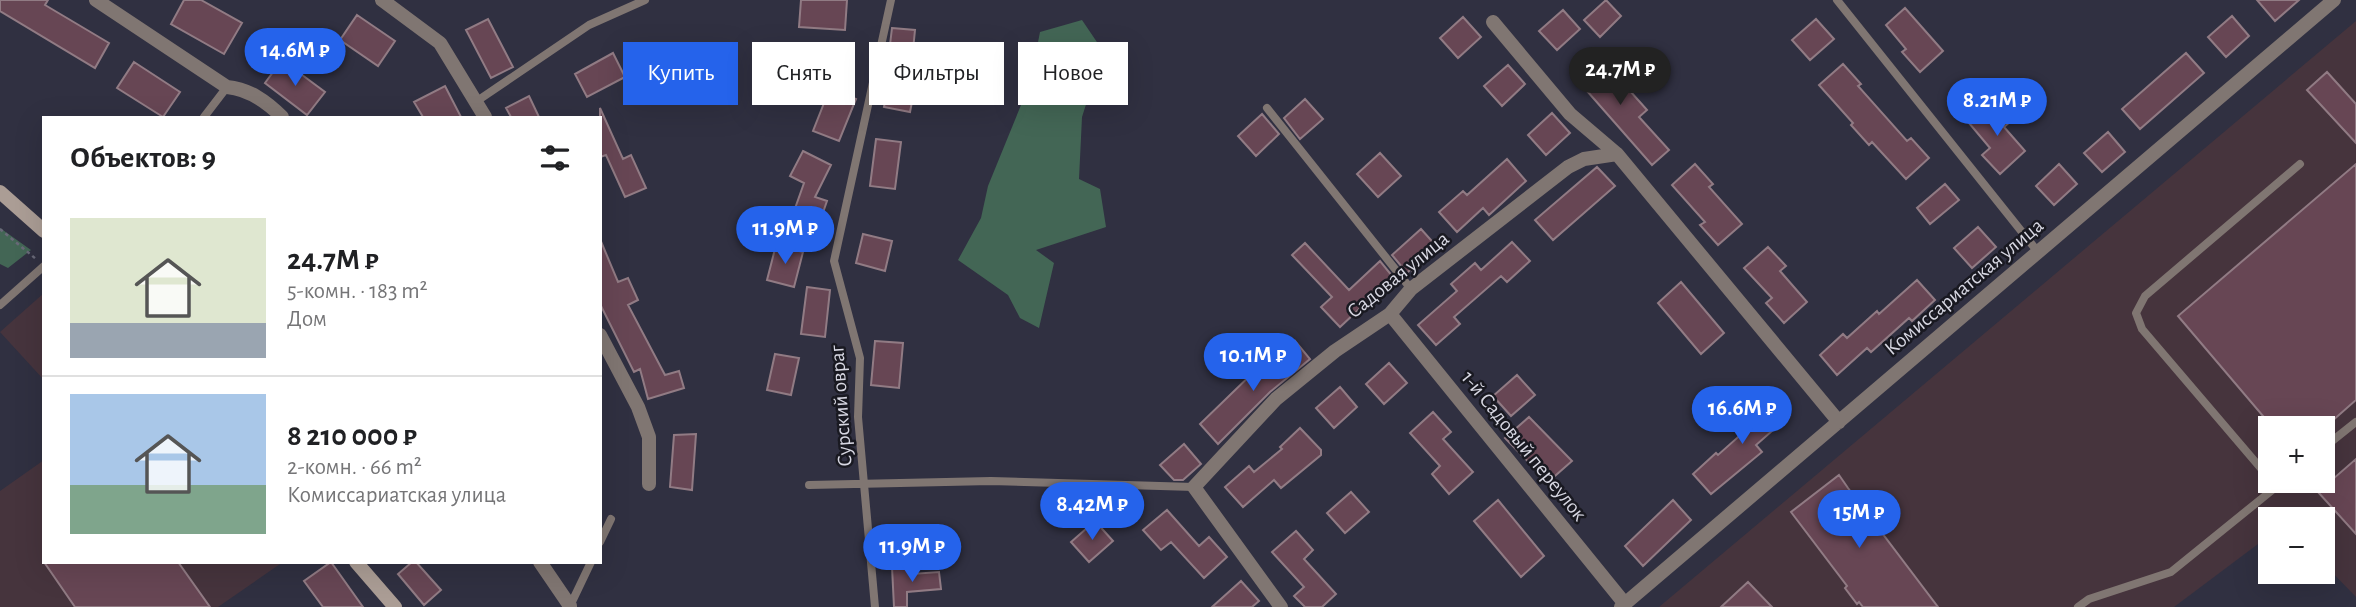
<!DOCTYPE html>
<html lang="ru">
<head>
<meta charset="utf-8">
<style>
	body { margin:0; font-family:"Alegreya Sans",sans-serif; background:#f2f2f2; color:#202124; height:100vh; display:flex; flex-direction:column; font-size:26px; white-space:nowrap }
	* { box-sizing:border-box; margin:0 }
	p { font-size:23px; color:#757577 }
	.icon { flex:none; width:38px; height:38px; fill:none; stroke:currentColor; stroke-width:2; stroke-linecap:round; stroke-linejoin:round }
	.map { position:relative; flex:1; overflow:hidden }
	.sheet { position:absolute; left:42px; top:116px; width:560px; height:448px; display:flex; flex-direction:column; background:#fff; border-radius:0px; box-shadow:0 7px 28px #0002 }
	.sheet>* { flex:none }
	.banner { position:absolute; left:623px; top:42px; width:665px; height:63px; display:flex; gap:14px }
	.controls { position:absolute; left:2258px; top:416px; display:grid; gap:14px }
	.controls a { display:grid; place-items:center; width:77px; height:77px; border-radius:0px; background:#fff; box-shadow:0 7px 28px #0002; font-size:35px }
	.price { position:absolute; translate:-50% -60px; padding:0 16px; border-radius:24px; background:#2563eb; color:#fff; font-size:23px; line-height:46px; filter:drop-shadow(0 2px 4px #0008) }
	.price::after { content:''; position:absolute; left:50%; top:42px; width:21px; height:16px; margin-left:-10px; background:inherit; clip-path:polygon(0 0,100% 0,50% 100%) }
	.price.current { background:#222; color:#fff }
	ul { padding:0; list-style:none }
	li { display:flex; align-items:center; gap:21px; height:175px; padding:0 28px }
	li+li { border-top:2px solid #e0e0e0 }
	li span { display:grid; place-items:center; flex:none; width:196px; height:140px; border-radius:0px; color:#555 }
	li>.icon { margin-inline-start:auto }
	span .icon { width:84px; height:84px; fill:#fffc; stroke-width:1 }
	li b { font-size:30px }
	h2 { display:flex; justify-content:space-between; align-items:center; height:84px; padding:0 28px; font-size:30px }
	.pill { padding:0 24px; border-radius:0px; background:#fff; box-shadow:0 7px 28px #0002; font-size:24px; line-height:63px }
	.pill.current { background:#2563eb; color:#fff }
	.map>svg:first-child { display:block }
	.industrial { fill:#46343d; fill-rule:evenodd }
	.forest { fill:#436655 }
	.building { fill:#674654; stroke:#917b84; stroke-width:2 }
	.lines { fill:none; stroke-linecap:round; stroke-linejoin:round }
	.path { stroke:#696978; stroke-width:2.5; stroke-dasharray:3.5 3.5; stroke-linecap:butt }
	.lane { stroke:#807672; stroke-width:8 }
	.street { stroke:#807672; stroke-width:14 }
	.secondary { stroke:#ab9d95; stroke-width:14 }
	.labels { text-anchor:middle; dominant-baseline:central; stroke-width:5; stroke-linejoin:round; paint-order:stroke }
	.street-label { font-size:21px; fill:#d7d7e2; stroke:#191921 }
</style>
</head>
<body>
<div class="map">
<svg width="2356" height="607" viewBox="0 0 2356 607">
	<rect width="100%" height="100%" fill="#303041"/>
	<path class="industrial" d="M 2356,21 L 2356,597 L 2322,562 L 2322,520 L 2270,520 L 2270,535 L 2174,607 L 1659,607 ZM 2270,429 L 2322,429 L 2322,481 L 2270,481 Z
		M 44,293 L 44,380 L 0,332 Z
		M 44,460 L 44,562 L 283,562 L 218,607 L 0,607 L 0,491 Z"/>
	<path class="forest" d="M 1082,20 L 1103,51 L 1082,117 L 1079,179 L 1100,189 L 1106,227 L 1036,250 L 1054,263 L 1039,328 L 1020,318 L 1008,295 L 958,260 L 981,218 L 988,186 L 1030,83 L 1040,32 Z
		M 0,228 L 31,250 L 8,268 L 0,264 Z"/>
	<path class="building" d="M 0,0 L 48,0 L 45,5 L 109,43 L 95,68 L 0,11 Z
		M 184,0 L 201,0 L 242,23 L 224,54 L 171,24 Z
		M 801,0 L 847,0 L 845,30 L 799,27 Z
		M 1606,0 L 1621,16 L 1600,37 L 1584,20 Z
		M 2257,0 L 2299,0 L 2275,21 Z
		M 1905,8 L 1943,51 L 1920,72 L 1902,52 L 1906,49 L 1886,25 Z
		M 1563,10 L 1580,29 L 1557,50 L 1539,31 Z
		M 357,15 L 395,41 L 378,66 L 340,40 Z
		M 2232,16 L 2249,36 L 2226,57 L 2208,37 Z
		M 1463,17 L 1481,37 L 1458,58 L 1440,38 Z
		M 488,19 L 513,67 L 491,78 L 466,30 Z
		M 1816,19 L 1834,39 L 1810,60 L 1792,40 Z
		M 892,28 L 915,30 L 911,70 L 918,71 L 910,112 L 884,107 L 894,54 L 889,53 Z
		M 613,53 L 625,77 L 587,97 L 575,74 Z
		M 2186,53 L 2204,73 L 2140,129 L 2122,109 Z
		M 1597,54 L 1647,110 L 1639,117 L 1669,150 L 1652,165 L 1573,75 Z
		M 282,60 L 325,92 L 307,115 L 265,83 Z
		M 134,62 L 180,92 L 163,117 L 117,88 Z
		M 1843,64 L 1861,84 L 1858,86 L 1907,141 L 1911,138 L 1929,158 L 1906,179 L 1872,142 L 1869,145 L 1851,125 L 1853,123 L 1819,85 Z
		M 1508,65 L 1525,84 L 1502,106 L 1484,86 Z
		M 2327,72 L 2356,104 L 2356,143 L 2307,90 Z
		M 445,86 L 461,117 L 423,117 L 414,102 Z
		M 830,88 L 856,99 L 839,141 L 813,131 Z
		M 529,96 L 539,117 L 511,117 L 506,108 Z
		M 1305,99 L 1323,119 L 1300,139 L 1284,118 Z
		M 1992,102 L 2010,122 L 2004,127 L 2025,151 L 2000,174 L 1982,155 L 1990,148 L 1969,123 Z
		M 600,108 L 623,159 L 631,155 L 646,188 L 625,197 L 606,155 L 600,157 Z
		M 1552,113 L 1570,133 L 1546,155 L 1528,135 Z
		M 1262,114 L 1279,134 L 1256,156 L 1238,136 Z
		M 2108,132 L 2125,152 L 2102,172 L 2084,153 Z
		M 876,139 L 901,142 L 895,189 L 870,186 Z
		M 803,151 L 831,165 L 815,197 L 827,201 L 818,227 L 792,217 L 804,183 L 790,176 Z
		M 1380,153 L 1401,176 L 1378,197 L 1357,174 Z
		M 1507,159 L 1526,181 L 1489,215 L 1483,208 L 1457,232 L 1439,212 L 1463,191 L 1467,195 Z
		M 1695,164 L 1713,184 L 1709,187 L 1742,224 L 1718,245 L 1700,225 L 1705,222 L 1672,185 Z
		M 2059,164 L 2077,184 L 2054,205 L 2036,186 Z
		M 2356,164 L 2356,400 L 2323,429 L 2274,429 L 2178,316 Z
		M 1597,167 L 1615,186 L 1553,240 L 1535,220 Z
		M 1945,184 L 1959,200 L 1930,224 L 1917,208 Z
		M 1978,227 L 1996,247 L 1972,268 L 1954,248 Z
		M 1421,229 L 1439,249 L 1413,272 L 1411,269 L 1407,273 L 1392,255 Z
		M 863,234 L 892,241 L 885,271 L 856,263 Z
		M 600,239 L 618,282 L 628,278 L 638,300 L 628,305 L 665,375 L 679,371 L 684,388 L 648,399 L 640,369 L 634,372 L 600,304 Z
		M 1512,242 L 1530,261 L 1507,282 L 1501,276 L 1454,317 L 1460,324 L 1436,345 L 1418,325 L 1457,291 L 1451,284 L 1475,263 L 1481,270 Z
		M 1305,243 L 1349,290 L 1380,261 L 1397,282 L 1375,302 L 1371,298 L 1340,327 L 1321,307 L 1332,297 L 1292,255 Z
		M 776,245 L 803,252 L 794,287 L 767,280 Z
		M 1768,247 L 1786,266 L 1780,271 L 1807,302 L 1784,323 L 1766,303 L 1772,298 L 1744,268 Z
		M 1917,280 L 1935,300 L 1912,321 L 1909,318 L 1871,352 L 1867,348 L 1837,375 L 1820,355 L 1843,334 L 1847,338 L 1877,311 L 1879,314 Z
		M 1681,282 L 1724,333 L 1701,354 L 1658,303 Z
		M 807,287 L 830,290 L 825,337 L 801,334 Z
		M 875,341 L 903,343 L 899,388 L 871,385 Z
		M 1295,341 L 1310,359 L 1270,392 L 1218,444 L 1200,424 L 1259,367 L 1263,371 Z
		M 775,354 L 799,358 L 791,395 L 767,390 Z
		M 1389,363 L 1407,383 L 1384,404 L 1366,384 Z
		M 1517,375 L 1535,395 L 1511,416 L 1493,396 Z
		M 1340,387 L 1357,407 L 1334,428 L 1316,408 Z
		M 1772,395 L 1790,415 L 1756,445 L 1762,452 L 1711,494 L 1693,474 L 1716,453 L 1718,455 L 1754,423 L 1748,416 Z
		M 1433,412 L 1451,432 L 1443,439 L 1473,472 L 1449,494 L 1432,474 L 1440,466 L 1410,433 Z
		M 1529,417 L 1572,461 L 1548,482 L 1505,438 Z
		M 1300,428 L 1321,450 L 1321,455 L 1281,488 L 1274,480 L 1243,507 L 1225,487 L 1249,466 L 1254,472 L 1282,449 L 1280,447 Z
		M 696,434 L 692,490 L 670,487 L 674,435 Z
		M 1184,444 L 1201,464 L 1183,480 L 1174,480 L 1160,465 Z
		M 2356,459 L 2356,534 L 2318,492 Z
		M 1839,475 L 1848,488 L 1938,607 L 1863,607 L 1859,602 L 1857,604 L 1845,588 L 1847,586 L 1791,512 Z
		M 1351,492 L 1369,512 L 1345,533 L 1327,513 Z
		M 1498,500 L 1544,556 L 1521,577 L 1474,521 Z
		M 1673,500 L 1691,520 L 1643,566 L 1625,546 Z
		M 1167,510 L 1199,546 L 1209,537 L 1227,557 L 1204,578 L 1171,542 L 1161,550 L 1143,530 Z
		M 1095,521 L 1113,541 L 1089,562 L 1071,542 Z
		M 1296,531 L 1313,550 L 1304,559 L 1336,594 L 1322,607 L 1305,607 L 1294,596 L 1304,587 L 1272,552 Z
		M 44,562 L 178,562 L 210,607 L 75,607 Z
		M 331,562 L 363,607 L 323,607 L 304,581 Z
		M 412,562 L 416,562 L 441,590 L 424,605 L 398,574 Z
		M 911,566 L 912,574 L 939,572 L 941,589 L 907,592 L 907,607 L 894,607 L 892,567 Z
		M 1241,581 L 1259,601 L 1252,607 L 1212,607 Z
		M 1748,582 L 1772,607 L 1721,607 Z"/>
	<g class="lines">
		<path class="path" d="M 0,229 L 36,259"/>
		<path class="lane" d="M 1837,0 L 2038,252
			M 477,101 L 589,25 L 645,0
			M 1267,108 L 1411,289
			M 204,117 L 227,87
			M 0,305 L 44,266
			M 2322,449 L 2356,422
			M 2270,479 L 2142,329 L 2136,313 L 2145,296 L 2300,164
			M 809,485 L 991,481 L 1194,487
			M 600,542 L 611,519
			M 570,606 L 591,562
			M 875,607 L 858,417 L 860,358 L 834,261 L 891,0
			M 2078,607 L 2089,599 L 2171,572 L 2276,487"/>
		<path class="street" d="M 96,0 L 227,87 C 249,89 266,101 282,117
			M 382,0 L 440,43 L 485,117
			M 1493,22 L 1570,114 L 1617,154 L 1839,422
			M 1390,314 L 1625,604
			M 600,335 L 638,407 L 649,437 L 649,484
			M 540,562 L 570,606
			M 1281,607 L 1194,487 L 1276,399 L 1335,351 L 1390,314 L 1411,289 L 1568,167 L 1584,159 L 1617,154
			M 1621,607 L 2334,0"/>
		<path class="secondary" d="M 0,192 L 44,231
			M 356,562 L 395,607"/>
	</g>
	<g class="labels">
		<g class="street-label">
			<text transform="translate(1398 275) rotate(-39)">Садовая улица</text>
			<text transform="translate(1964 287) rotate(-40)">Комиссариатская улица</text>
			<text transform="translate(841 406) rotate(-94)">Сурский овраг</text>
			<text transform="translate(1524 446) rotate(51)">1-й Садовый переулок</text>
		</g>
	</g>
</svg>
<div class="controls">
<a>+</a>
<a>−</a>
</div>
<b class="price" style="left:295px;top:88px">14.6M ₽</b>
<b class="price current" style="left:1620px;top:107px">24.7M ₽</b>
<b class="price" style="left:1997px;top:138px">8.21M ₽</b>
<b class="price" style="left:785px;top:266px">11.9M ₽</b>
<b class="price" style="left:1253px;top:393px">10.1M ₽</b>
<b class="price" style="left:1742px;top:446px">16.6M ₽</b>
<b class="price" style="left:1092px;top:542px">8.42M ₽</b>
<b class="price" style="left:1859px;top:550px">15M ₽</b>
<b class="price" style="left:912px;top:584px">11.9M ₽</b>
<div class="banner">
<a class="pill current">Купить</a>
<a class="pill">Снять</a>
<a class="pill">Фильтры</a>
<a class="pill">Новое</a>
</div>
<section class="sheet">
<h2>Объектов: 9<svg class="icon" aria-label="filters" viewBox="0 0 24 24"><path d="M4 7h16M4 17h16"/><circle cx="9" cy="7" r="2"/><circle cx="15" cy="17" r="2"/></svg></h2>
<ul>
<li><span style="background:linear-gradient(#dfe7d0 75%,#9aa5b1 0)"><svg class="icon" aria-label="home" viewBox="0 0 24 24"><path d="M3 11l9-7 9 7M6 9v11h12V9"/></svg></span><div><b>24.7M ₽</b><p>5-комн. · 183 m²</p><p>Дом</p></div></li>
<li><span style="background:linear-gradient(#a9c7e8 65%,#7fa58c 0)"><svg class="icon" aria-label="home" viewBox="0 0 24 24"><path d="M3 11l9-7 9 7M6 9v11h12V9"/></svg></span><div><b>8 210 000 ₽</b><p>2-комн. · 66 m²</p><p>Комиссариатская улица</p></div></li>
</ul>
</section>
</div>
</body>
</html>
